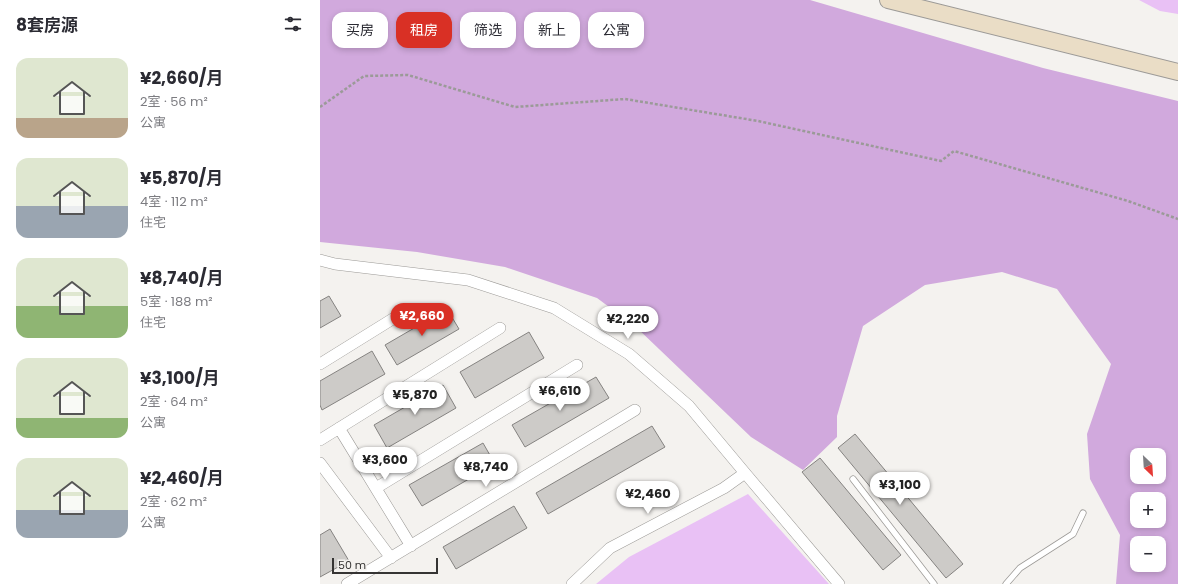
<!DOCTYPE html>
<html lang="zh">
<head>
<meta charset="utf-8">
<style>
	body { margin:0; font-family:Poppins,"Noto Sans SC",sans-serif; background:#f7f7f7; color:#2b2b33; height:100vh; display:flex; flex-direction:column; font-size:15px; white-space:nowrap }
	* { box-sizing:border-box; margin:0 }
	p { font-size:13px; color:#7c7c81 }
	.icon { flex:none; width:22px; height:22px; fill:none; stroke:currentColor; stroke-width:2; stroke-linecap:round; stroke-linejoin:round }
	.map { position:relative; flex:1; overflow:hidden }
	.panel { display:flex; flex-direction:column; background:#fff; width:320px }
	.panel>* { flex:none }
	.guide { position:absolute; left:12px; top:12px; width:380px; height:36px; display:flex; gap:8px }
	.needle { width:26px; rotate:155deg }
	.buttons { position:absolute; left:810px; top:448px; display:grid; gap:8px }
	.buttons a { display:grid; place-items:center; width:36px; height:36px; border-radius:8px; background:#fff; box-shadow:0 2px 6px #0003; font-size:20px }
	.scale { position:absolute; left:12px; bottom:10px; width:106px; box-sizing:border-box; padding-left:4px; border:2px solid #353433; border-top:0; font-size:11px; line-height:14px; white-space:nowrap; color:#353433; -webkit-text-stroke:3px #f4f2ef; paint-order:stroke }
	.price { position:absolute; translate:-50% -34px; padding:0 9px; border-radius:14px; background:#fff; color:#222; font-size:13px; line-height:26px; filter:drop-shadow(0 1px 2px #0008) }
	.price::after { content:''; position:absolute; left:50%; top:24px; width:12px; height:9px; margin-left:-6px; background:inherit; clip-path:polygon(0 0,100% 0,50% 100%) }
	.price.active { background:#d93025; color:#fff }
	ul { padding:0; list-style:none }
	li { display:flex; align-items:center; gap:12px; height:100px; padding:0 16px }
	li span { display:grid; place-items:center; flex:none; width:112px; height:80px; border-radius:12px; color:#555 }
	li>.icon { margin-inline-start:auto }
	span .icon { width:48px; height:48px; fill:#fffc; stroke-width:1 }
	li b { font-size:17px }
	h2 { display:flex; justify-content:space-between; align-items:center; height:48px; padding:0 16px; font-size:17px }
	.chip { padding:0 14px; border-radius:12px; background:#fff; box-shadow:0 2px 6px #0003; font-size:14px; line-height:36px }
	.chip.active { background:#d93025; color:#fff }
	main { display:flex; flex:1; min-height:0 }
	.map>svg:first-child { display:block }
	.green { fill:#e9c1f5 }
	.forest { fill:#d1a9dd; fill-rule:evenodd }
	.building { fill:#cdcbc8; stroke:#858381 }
	.lines { fill:none; stroke-linecap:round; stroke-linejoin:round }
	.lane-casing { stroke:#9c9a97; stroke-width:7 }
	.street-casing { stroke:#9c9a97; stroke-width:12 }
	.secondary-casing { stroke:#9c9a97; stroke-width:18 }
	.path { stroke:#9b9a98; stroke-width:2.5; stroke-dasharray:3 2; stroke-linecap:butt }
	.lane { stroke:#fff; stroke-width:5.5 }
	.street { stroke:#fff; stroke-width:11 }
	.secondary { stroke:#eaddc6; stroke-width:16 }
</style>
</head>
<body>
<main>
<section class="panel">
<h2>8套房源<svg class="icon" aria-label="filters" viewBox="0 0 24 24"><path d="M4 7h16M4 17h16"/><circle cx="9" cy="7" r="2"/><circle cx="15" cy="17" r="2"/></svg></h2>
<ul>
<li><span style="background:linear-gradient(#dfe7d0 75%,#b9a48a 0)"><svg class="icon" aria-label="home" viewBox="0 0 24 24"><path d="M3 11l9-7 9 7M6 9v11h12V9"/></svg></span><div><b>¥2,660/月</b><p>2室 · 56 m²</p><p>公寓</p></div></li>
<li><span style="background:linear-gradient(#dfe7d0 60%,#9aa5b1 0)"><svg class="icon" aria-label="home" viewBox="0 0 24 24"><path d="M3 11l9-7 9 7M6 9v11h12V9"/></svg></span><div><b>¥5,870/月</b><p>4室 · 112 m²</p><p>住宅</p></div></li>
<li><span style="background:linear-gradient(#dfe7d0 60%,#8fb573 0)"><svg class="icon" aria-label="home" viewBox="0 0 24 24"><path d="M3 11l9-7 9 7M6 9v11h12V9"/></svg></span><div><b>¥8,740/月</b><p>5室 · 188 m²</p><p>住宅</p></div></li>
<li><span style="background:linear-gradient(#dfe7d0 75%,#8fb573 0)"><svg class="icon" aria-label="home" viewBox="0 0 24 24"><path d="M3 11l9-7 9 7M6 9v11h12V9"/></svg></span><div><b>¥3,100/月</b><p>2室 · 64 m²</p><p>公寓</p></div></li>
<li><span style="background:linear-gradient(#dfe7d0 65%,#9aa5b1 0)"><svg class="icon" aria-label="home" viewBox="0 0 24 24"><path d="M3 11l9-7 9 7M6 9v11h12V9"/></svg></span><div><b>¥2,460/月</b><p>2室 · 62 m²</p><p>公寓</p></div></li>
</ul>
</section>
<div class="map">
<svg width="858" height="584" viewBox="0 0 858 584">
	<rect width="100%" height="100%" fill="#f4f2ef"/>
	<path class="green" d="M 819,0 L 858,0 L 858,14 L 840,11 Z
		M 428,494 L 509,584 L 276,584 L 309,557 Z"/>
	<path class="forest" d="M 0,0 L 490,0 L 723,68 L 858,101 L 858,584 L 796,584 L 800,535 L 770,479 L 767,434 L 791,364 L 737,289 L 682,272 L 605,285 L 543,326 L 517,416 L 517,437 L 483,470 L 431,437 L 316,327 L 277,298 L 185,267 L 97,252 L 0,242 ZM 817,455 L 839,455 L 839,477 L 817,477 ZM 817,499 L 839,499 L 839,521 L 817,521 ZM 817,543 L 839,543 L 839,565 L 817,565 Z"/>
	<path class="building" d="M 9,296 L 21,316 L 0,328 L 0,301 Z
		M 127,309 L 139,329 L 77,365 L 65,345 Z
		M 209,332 L 224,358 L 155,398 L 140,372 Z
		M 52,351 L 65,374 L 2,410 L 0,405 L 0,381 Z
		M 276,377 L 289,398 L 205,447 L 192,425 Z
		M 123,385 L 136,408 L 67,448 L 54,425 Z
		M 332,426 L 345,447 L 228,514 L 216,493 Z
		M 535,434 L 643,564 L 626,578 L 518,448 Z
		M 163,443 L 175,464 L 102,506 L 89,485 Z
		M 500,458 L 581,555 L 563,570 L 482,472 Z
		M 194,506 L 207,528 L 136,569 L 123,547 Z
		M 10,529 L 29,561 L 0,577 L 0,535 Z"/>
	<g class="lines">
		<defs>
			<path id="lane" d="M 533,479 L 614,584
				M 686,584 L 700,568 L 753,534 L 763,513"/>
			<path id="street" d="M 0,260 L 15,264 L 148,280 L 234,308 L 309,354 L 369,406 L 425,473 L 519,584
				M 0,364 L 79,315
				M 19,428 L 91,546
				M 0,440 L 180,328
				M 0,463 L 71,558
				M 56,488 L 257,365
				M 27,584 L 315,410
				M 252,584 L 290,548 L 404,488 L 425,473"/>
			<path id="secondary" d="M 568,0 L 858,72"/>
		</defs>
		<use href="#lane" class="lane-casing"/>
		<use href="#street" class="street-casing"/>
		<use href="#secondary" class="secondary-casing"/>
		<path class="path" d="M 0,107 L 44,76 L 88,75 L 195,107 L 305,99 L 438,121 L 621,161 L 634,151 L 808,201 L 858,219"/>
		<use href="#lane" class="lane"/>
		<use href="#street" class="street"/>
		<use href="#secondary" class="secondary"/>
	</g>
</svg>
<div class="buttons">
<a><svg class="needle" viewBox="-14 -14 28 28"><path d="M0-13l5 13h-10z" fill="#e53935"/><path d="M0 13l5-13h-10z" fill="#7c7c81"/></svg></a>
<a>+</a>
<a>−</a>
</div>
<div class="scale">50 m</div>
<b class="price active" style="left:102px;top:337px">¥2,660</b>
<b class="price" style="left:308px;top:340px">¥2,220</b>
<b class="price" style="left:240px;top:412px">¥6,610</b>
<b class="price" style="left:95px;top:416px">¥5,870</b>
<b class="price" style="left:65px;top:481px">¥3,600</b>
<b class="price" style="left:166px;top:488px">¥8,740</b>
<b class="price" style="left:580px;top:506px">¥3,100</b>
<b class="price" style="left:328px;top:515px">¥2,460</b>
<div class="guide">
<a class="chip">买房</a>
<a class="chip active">租房</a>
<a class="chip">筛选</a>
<a class="chip">新上</a>
<a class="chip">公寓</a>
</div>
</div>
</main>
</body>
</html>
